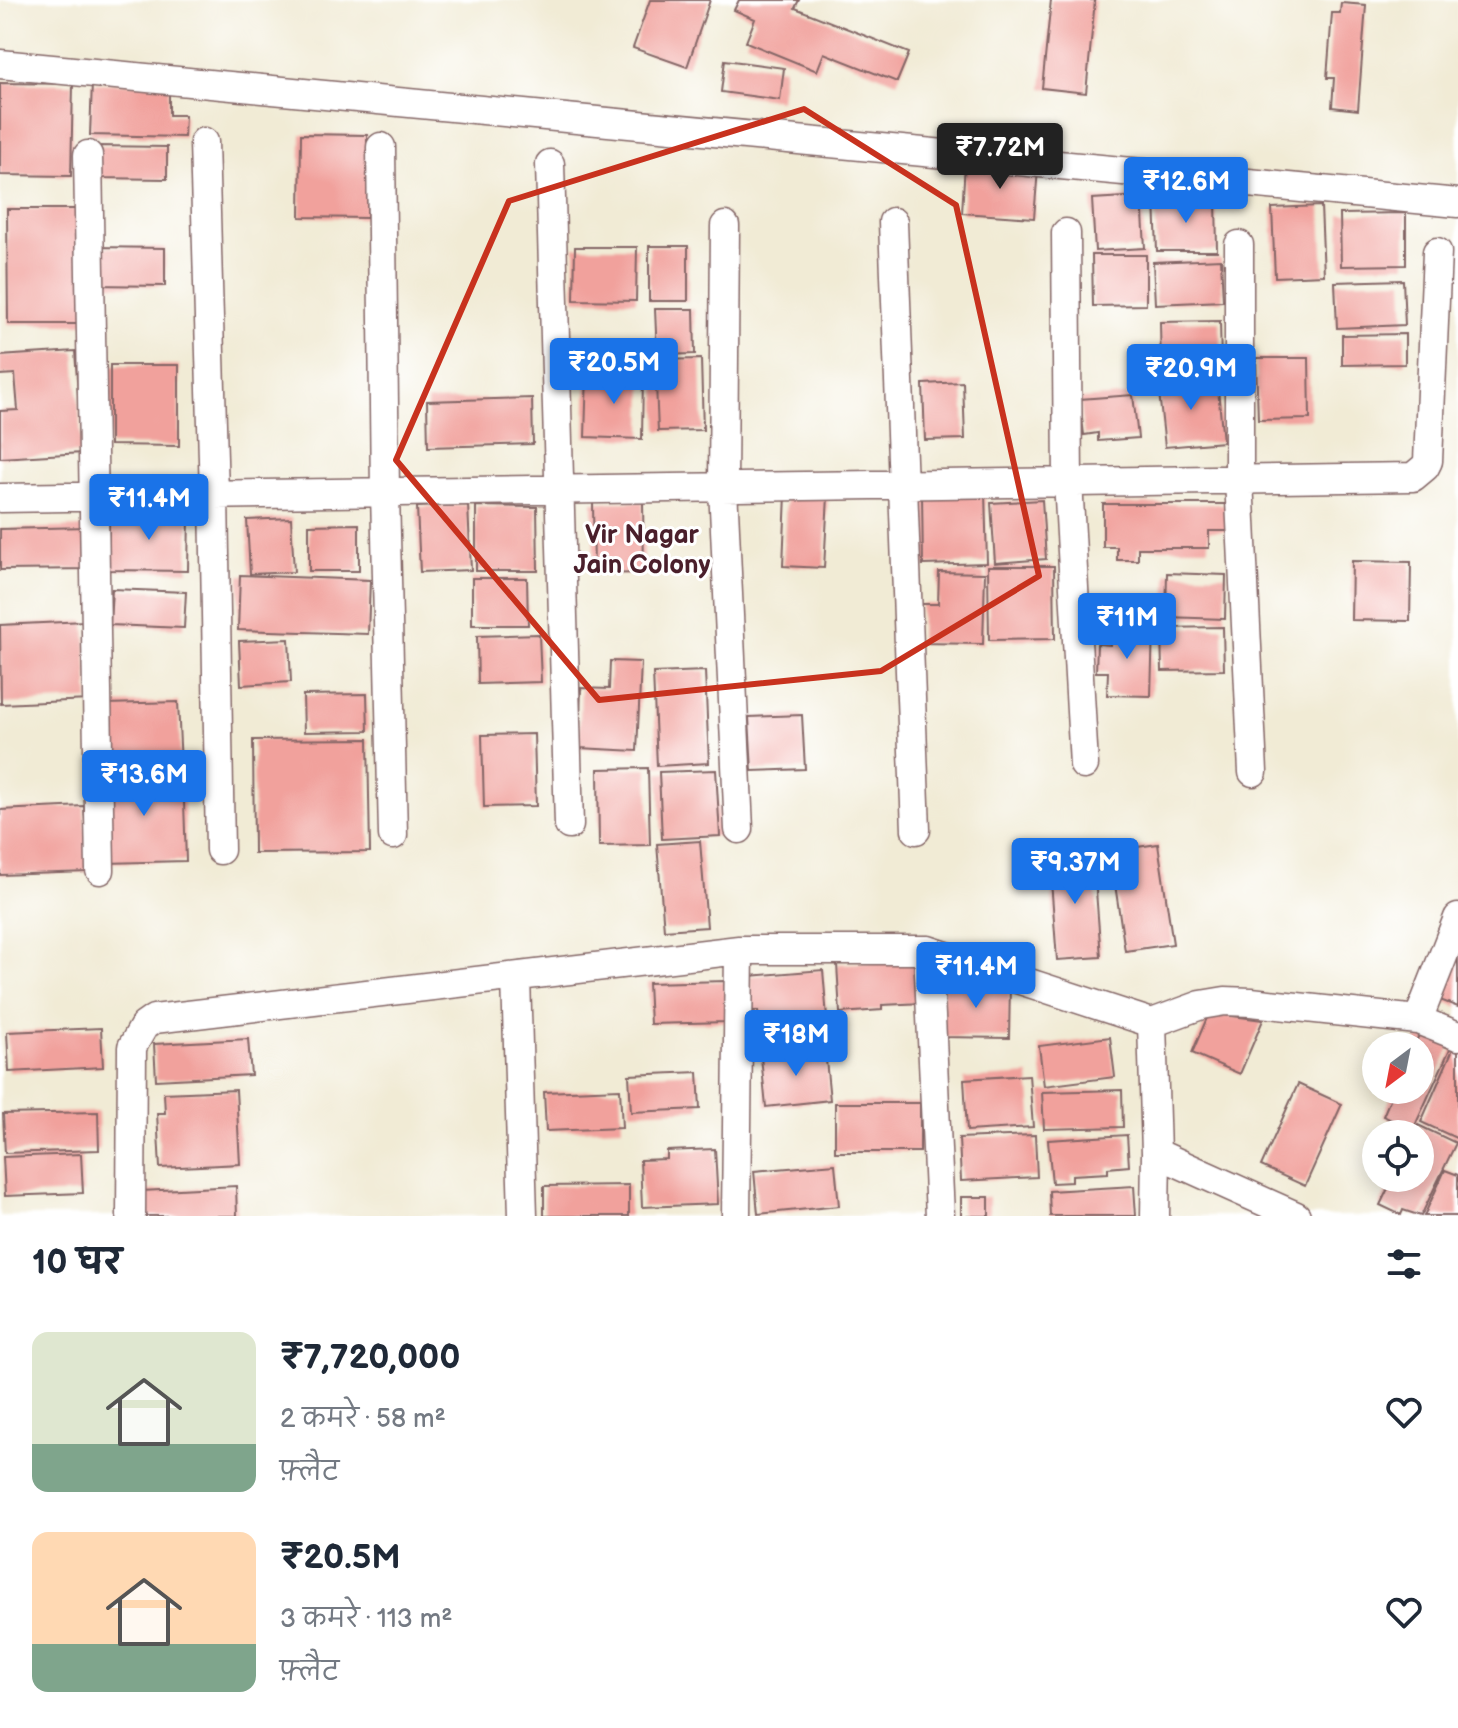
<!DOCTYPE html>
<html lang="hi">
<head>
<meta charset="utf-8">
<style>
	body { margin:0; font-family:"Balsamiq Sans","Playpen Sans Deva",sans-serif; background:#f2f2f3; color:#1f2937; height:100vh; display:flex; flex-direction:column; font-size:30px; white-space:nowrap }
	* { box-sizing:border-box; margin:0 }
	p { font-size:26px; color:#747a83 }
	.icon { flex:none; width:44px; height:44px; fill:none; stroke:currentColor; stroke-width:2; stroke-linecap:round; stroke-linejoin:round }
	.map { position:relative; height:1216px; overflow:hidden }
	.details { display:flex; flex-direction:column; background:#fff; flex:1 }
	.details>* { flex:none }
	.needle { width:52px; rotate:212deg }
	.buttons { position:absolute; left:1362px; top:1032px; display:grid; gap:16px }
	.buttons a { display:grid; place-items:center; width:72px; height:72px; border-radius:50%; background:#fff; box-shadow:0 4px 20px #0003; font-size:40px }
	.price { position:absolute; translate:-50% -68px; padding:0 18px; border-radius:8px; background:#1a73e8; color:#fff; font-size:26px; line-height:52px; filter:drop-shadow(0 2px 4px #0008) }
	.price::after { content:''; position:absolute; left:50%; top:48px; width:24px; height:18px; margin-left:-12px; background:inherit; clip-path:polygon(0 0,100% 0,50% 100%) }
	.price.selected { background:#222; color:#fff }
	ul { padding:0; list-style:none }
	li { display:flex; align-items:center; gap:24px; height:200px; padding:0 32px }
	li span { display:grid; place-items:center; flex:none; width:224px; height:160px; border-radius:16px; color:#555 }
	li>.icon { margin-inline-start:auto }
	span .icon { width:96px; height:96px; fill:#fffc; stroke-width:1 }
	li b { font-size:34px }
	h2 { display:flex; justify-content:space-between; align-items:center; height:96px; padding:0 32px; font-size:34px }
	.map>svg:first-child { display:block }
	.building { fill:#f1a19c }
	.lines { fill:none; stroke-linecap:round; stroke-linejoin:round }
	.street-casing { stroke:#846666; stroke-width:31 }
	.street { stroke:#fff; stroke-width:28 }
	.marked { fill:none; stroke:#c8321e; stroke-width:6; stroke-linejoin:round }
	.labels { text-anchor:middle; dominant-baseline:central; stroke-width:6; stroke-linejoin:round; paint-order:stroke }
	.neighbourhood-label { font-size:26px; font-weight:bold; fill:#4a1f2b; stroke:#fff }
</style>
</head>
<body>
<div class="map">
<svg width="1458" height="1216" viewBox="0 0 1458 1216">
	<rect width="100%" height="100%" fill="#fff"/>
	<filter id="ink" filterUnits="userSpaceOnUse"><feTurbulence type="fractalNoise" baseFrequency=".0125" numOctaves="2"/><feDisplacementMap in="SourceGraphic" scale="16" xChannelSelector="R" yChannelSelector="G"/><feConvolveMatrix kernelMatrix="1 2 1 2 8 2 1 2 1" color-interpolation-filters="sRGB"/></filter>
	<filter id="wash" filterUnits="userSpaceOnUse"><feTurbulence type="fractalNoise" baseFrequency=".006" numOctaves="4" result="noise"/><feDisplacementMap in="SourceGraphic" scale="32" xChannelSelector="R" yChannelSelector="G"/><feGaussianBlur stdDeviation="1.8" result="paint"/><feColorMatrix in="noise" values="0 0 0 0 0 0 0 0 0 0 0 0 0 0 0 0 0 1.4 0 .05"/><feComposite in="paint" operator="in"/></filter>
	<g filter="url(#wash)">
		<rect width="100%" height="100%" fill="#f1ebd5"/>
		<g id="blocks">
			<path class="building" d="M 650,0 L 710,0 L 687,67 L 633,48 Z
				M 739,0 L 799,0 L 795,8 L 909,53 L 897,82 L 824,53 L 817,71 L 746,42 L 755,19 L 734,10 Z
				M 1051,0 L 1095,0 L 1086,93 L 1042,88 Z
				M 1341,3 L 1366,5 L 1358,110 L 1332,107 L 1334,78 L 1327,78 L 1332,13 L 1340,13 Z
				M 725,60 L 784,68 L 780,100 L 721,92 Z
				M 0,83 L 73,84 L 71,176 L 0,175 Z
				M 92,83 L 169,85 L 169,115 L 185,115 L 184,137 L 90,135 Z
				M 301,134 L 367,135 L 367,218 L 300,217 Z
				M 97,146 L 167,147 L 167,179 L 97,178 Z
				M 965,163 L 1038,169 L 1034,218 L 962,213 Z
				M 1142,196 L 1145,248 L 1095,251 L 1092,199 Z
				M 1155,199 L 1216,199 L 1217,251 L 1157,251 Z
				M 1321,206 L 1324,275 L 1275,277 L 1272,208 Z
				M 7,209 L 87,209 L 88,324 L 8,324 Z
				M 1406,213 L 1406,265 L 1341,266 L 1340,214 Z
				M 649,246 L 688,246 L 688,301 L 649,301 Z
				M 93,247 L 165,248 L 165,286 L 93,285 Z
				M 575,247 L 637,247 L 636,301 L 574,300 Z
				M 1092,255 L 1146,255 L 1146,305 L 1093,306 Z
				M 1221,259 L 1223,301 L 1155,304 L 1153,262 Z
				M 1403,280 L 1405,325 L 1337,328 L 1335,282 Z
				M 655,309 L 694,309 L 695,354 L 657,355 Z
				M 1220,321 L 1221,364 L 1161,366 L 1160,322 Z
				M 1405,334 L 1405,364 L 1342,365 L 1342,335 Z
				M 75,351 L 82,453 L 0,458 L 0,411 L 18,410 L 15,374 L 0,375 L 0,356 Z
				M 1256,358 L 1309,358 L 1310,419 L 1258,420 Z
				M 701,359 L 703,430 L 658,431 L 655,360 Z
				M 110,365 L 179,365 L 179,446 L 110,445 Z
				M 587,372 L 643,374 L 642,439 L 585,437 Z
				M 1217,378 L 1223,442 L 1165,447 L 1158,383 Z
				M 963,382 L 965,439 L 925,440 L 923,384 Z
				M 1133,395 L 1138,438 L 1098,441 L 1098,433 L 1084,435 L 1080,399 Z
				M 532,398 L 533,444 L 428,447 L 427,401 Z
				M 985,493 L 987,563 L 923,565 L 922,494 Z
				M 786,494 L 828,496 L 824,568 L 783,566 Z
				M 1042,500 L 1046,559 L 995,563 L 991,503 Z
				M 593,502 L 643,502 L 644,573 L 594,574 Z
				M 1103,504 L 1227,504 L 1227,531 L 1209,531 L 1209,548 L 1138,548 L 1138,560 L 1117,560 L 1117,547 L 1103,547 Z
				M 468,505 L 471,570 L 420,572 L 417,507 Z
				M 476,506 L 537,507 L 538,571 L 476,571 Z
				M 109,513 L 189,514 L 188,571 L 109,570 Z
				M 291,518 L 294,572 L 250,574 L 247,520 Z
				M 359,524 L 359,571 L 309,571 L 309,525 Z
				M 89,527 L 90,569 L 0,570 L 0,529 Z
				M 1352,561 L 1411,562 L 1410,621 L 1351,620 Z
				M 988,566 L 1054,566 L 1055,639 L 989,640 Z
				M 939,572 L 985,573 L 983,644 L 920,643 L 921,604 L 938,604 Z
				M 1167,573 L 1226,575 L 1225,619 L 1166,617 Z
				M 240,575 L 370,580 L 368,634 L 238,630 Z
				M 472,578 L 527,578 L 528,625 L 472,625 Z
				M 112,589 L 186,592 L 184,628 L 110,625 Z
				M 85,621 L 89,700 L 1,704 L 0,625 Z
				M 1110,625 L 1153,627 L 1151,696 L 1107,695 L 1108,672 L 1096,672 L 1097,644 L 1110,645 Z
				M 1223,627 L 1224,670 L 1162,671 L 1161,628 Z
				M 539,634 L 541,682 L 478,684 L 477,636 Z
				M 289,639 L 291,682 L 241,685 L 239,641 Z
				M 610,661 L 641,662 L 637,751 L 579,748 L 581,688 L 609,689 Z
				M 705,671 L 709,763 L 657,766 L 653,673 Z
				M 367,694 L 368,731 L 304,732 L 303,695 Z
				M 178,702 L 181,766 L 108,768 L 106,704 Z
				M 802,715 L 805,769 L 752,771 L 749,717 Z
				M 534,734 L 536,806 L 484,807 L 482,735 Z
				M 368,739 L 370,852 L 254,853 L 253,740 Z
				M 648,768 L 650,845 L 599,846 L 598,769 Z
				M 716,770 L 720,836 L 662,839 L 659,772 Z
				M 183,773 L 186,861 L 105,863 L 102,775 Z
				M 84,806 L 88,872 L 0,875 L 0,810 Z
				M 700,841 L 707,927 L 664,930 L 657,844 Z
				M 1158,844 L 1173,944 L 1125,951 L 1110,851 Z
				M 1093,851 L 1101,957 L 1057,960 L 1049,854 Z
				M 1458,953 L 1458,1007 L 1440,1000 Z
				M 921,960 L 923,1003 L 882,1005 L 882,1010 L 840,1013 L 837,964 Z
				M 823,970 L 827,1018 L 759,1022 L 758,1011 L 752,1011 L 750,976 Z
				M 726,981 L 727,1022 L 650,1024 L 648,983 Z
				M 943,981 L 1010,983 L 1009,1038 L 942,1037 Z
				M 1209,1013 L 1263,1020 L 1240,1074 L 1192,1053 Z
				M 1423,1026 L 1454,1040 L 1413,1130 L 1383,1116 L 1394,1090 L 1420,1090 L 1420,1046 L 1414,1046 Z
				M 101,1028 L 103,1067 L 9,1072 L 7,1032 Z
				M 1110,1037 L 1115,1077 L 1044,1086 L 1039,1046 Z
				M 248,1039 L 251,1075 L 156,1080 L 154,1044 Z
				M 1453,1049 L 1458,1051 L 1458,1139 L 1421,1122 Z
				M 825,1050 L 830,1100 L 766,1107 L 761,1057 Z
				M 698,1072 L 700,1109 L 631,1112 L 629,1075 Z
				M 1029,1075 L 1033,1127 L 967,1131 L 964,1079 Z
				M 1298,1084 L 1342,1104 L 1305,1186 L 1261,1166 Z
				M 620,1089 L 622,1128 L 546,1131 L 544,1092 Z
				M 236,1090 L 240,1164 L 160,1168 L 157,1113 L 165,1113 L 164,1093 Z
				M 1122,1090 L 1123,1127 L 1044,1129 L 1042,1092 Z
				M 835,1103 L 920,1103 L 920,1152 L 835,1152 Z
				M 98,1112 L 99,1150 L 5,1153 L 3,1114 Z
				M 1418,1125 L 1456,1143 L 1421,1216 L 1403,1210 L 1401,1215 L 1380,1205 L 1393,1178 L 1420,1178 L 1420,1134 L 1414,1134 Z
				M 1035,1135 L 1037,1177 L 961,1181 L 959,1138 Z
				M 1127,1135 L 1129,1166 L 1108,1168 L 1108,1173 L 1072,1175 L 1072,1182 L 1052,1183 L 1048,1140 Z
				M 715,1149 L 718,1204 L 642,1207 L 640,1160 L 667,1159 L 667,1151 Z
				M 81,1154 L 83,1193 L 5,1196 L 3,1157 Z
				M 835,1164 L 839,1206 L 758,1214 L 754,1171 Z
				M 1445,1170 L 1458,1175 L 1458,1216 L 1424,1216 Z
				M 629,1185 L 629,1216 L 544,1216 L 544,1186 Z
				M 236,1186 L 237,1216 L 144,1216 L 142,1191 Z
				M 1134,1186 L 1136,1216 L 1050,1216 L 1049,1191 Z
				M 961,1197 L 989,1197 L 989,1216 L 961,1216 Z"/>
		</g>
	</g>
	<g filter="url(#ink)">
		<use href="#blocks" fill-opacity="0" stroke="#846666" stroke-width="2"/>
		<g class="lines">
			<defs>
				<path id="street" d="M 0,64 L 1458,203
					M 204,142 L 214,495 L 220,850
					M 381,147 L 385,492 L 393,835
					M 88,155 L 100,870
					M 550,164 L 569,825
					M 893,222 L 916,830
					M 725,226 L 723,487 L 739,829
					M 1066,233 L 1068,481 L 1084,765
					M 1239,245 L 1239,479 L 1253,772
					M 0,498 L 1413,477 L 1425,467 L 1428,461 L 1437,252
					M 516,977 L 523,1216
					M 1418,1020 L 1458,918
					M 1152,1023 L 1156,1153 L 1155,1216
					M 1156,1153 L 1296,1216
					M 131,1216 L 132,1047 L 144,1026 L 154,1019 L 739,950
					M 736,1216 L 739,950 L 928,950
					M 940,1216 L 928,950 L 1152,1023 L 1201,1005 L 1225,1001 L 1251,1002 L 1418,1020 L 1458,1036"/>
			</defs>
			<use href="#street" class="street-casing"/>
			<use href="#street" class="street"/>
		</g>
	</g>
	<path class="marked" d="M 804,109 L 956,205 L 1039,576 L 881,671 L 599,700 L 396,460 L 509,201 Z"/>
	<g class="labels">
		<g class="neighbourhood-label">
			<text x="642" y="535">Vir Nagar<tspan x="642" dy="30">Jain Colony</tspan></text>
		</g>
	</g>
</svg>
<div class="buttons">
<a><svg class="needle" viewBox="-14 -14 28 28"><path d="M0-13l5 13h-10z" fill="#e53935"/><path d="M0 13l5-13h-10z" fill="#747a83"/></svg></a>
<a><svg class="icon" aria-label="locate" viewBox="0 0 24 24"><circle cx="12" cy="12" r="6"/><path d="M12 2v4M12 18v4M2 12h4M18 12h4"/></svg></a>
</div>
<b class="price selected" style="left:1000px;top:191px">₹7.72M</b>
<b class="price" style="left:1186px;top:225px">₹12.6M</b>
<b class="price" style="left:614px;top:406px">₹20.5M</b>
<b class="price" style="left:1191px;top:412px">₹20.9M</b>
<b class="price" style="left:149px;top:542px">₹11.4M</b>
<b class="price" style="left:1127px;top:661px">₹11M</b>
<b class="price" style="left:144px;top:818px">₹13.6M</b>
<b class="price" style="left:1075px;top:906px">₹9.37M</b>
<b class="price" style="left:976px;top:1010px">₹11.4M</b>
<b class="price" style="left:796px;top:1078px">₹18M</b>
</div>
<section class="details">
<h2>10 घर<svg class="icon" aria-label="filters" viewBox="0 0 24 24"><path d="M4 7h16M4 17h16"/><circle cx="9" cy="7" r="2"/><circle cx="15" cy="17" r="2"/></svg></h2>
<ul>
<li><span style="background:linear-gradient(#dfe7d0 70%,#7fa58c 0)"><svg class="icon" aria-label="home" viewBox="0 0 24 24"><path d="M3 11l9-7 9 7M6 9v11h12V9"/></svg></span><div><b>₹7,720,000</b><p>2 कमरे · 58 m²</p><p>फ़्लैट</p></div><svg class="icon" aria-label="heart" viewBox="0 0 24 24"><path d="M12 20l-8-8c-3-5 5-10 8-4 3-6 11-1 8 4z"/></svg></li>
<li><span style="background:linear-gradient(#ffd9b3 70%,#7fa58c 0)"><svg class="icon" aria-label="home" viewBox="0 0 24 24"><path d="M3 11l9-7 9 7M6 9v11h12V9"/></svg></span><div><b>₹20.5M</b><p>3 कमरे · 113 m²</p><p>फ़्लैट</p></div><svg class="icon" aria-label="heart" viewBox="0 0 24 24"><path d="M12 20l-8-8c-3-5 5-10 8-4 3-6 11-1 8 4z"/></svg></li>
</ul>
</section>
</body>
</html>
